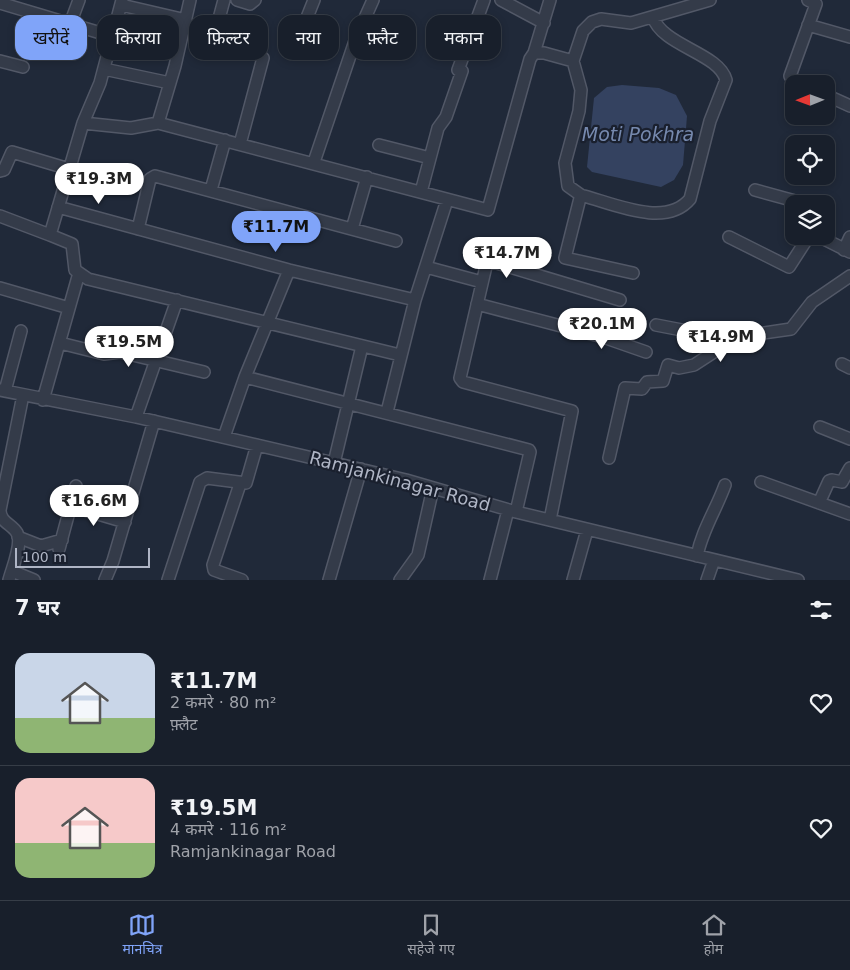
<!DOCTYPE html>
<html lang="hi">
<head>
<meta charset="utf-8">
<style>
	body { margin:0; font-family:"DejaVu Sans","Noto Sans Devanagari",sans-serif; background:#252c37; color:#f1f3f6; height:100vh; display:flex; flex-direction:column; font-size:19px; white-space:nowrap }
	* { box-sizing:border-box; margin:0 }
	p { font-size:16px; color:#9fa2a9 }
	.icon { flex:none; width:28px; height:28px; fill:none; stroke:currentColor; stroke-width:2; stroke-linecap:round; stroke-linejoin:round }
	.map { position:relative; height:580px; overflow:hidden }
	.drawer { display:flex; flex-direction:column; background:#181f2b; flex:1 }
	.drawer>* { flex:none }
	.guide { position:absolute; left:15px; top:15px; width:500px; height:45px; display:flex; gap:10px }
	.needle { width:32px; rotate:269deg }
	.buttons { position:absolute; left:785px; top:75px; display:grid; gap:10px }
	.buttons a { display:grid; place-items:center; width:50px; height:50px; border-radius:10px; background:#181f2b; box-shadow:0 2px 8px #0003,0 0 0 1px #363d47; font-size:25px }
	.scale { position:absolute; left:15px; bottom:12px; width:135px; box-sizing:border-box; padding-left:5px; border:2px solid #afb5c5; border-top:0; font-size:14px; line-height:18px; white-space:nowrap; color:#afb5c5; -webkit-text-stroke:4px #1a202e; paint-order:stroke }
	.price { position:absolute; translate:-50% -42px; padding:0 11px; border-radius:18px; background:#fff; color:#222; font-size:16px; line-height:32px; filter:drop-shadow(0 1px 2px #0008) }
	.price::after { content:''; position:absolute; left:50%; top:30px; width:15px; height:11px; margin-left:-8px; background:inherit; clip-path:polygon(0 0,100% 0,50% 100%) }
	.price.active { background:#80a4f9; color:#111 }
	ul { padding:0; list-style:none }
	li { display:flex; align-items:center; gap:15px; height:125px; padding:0 15px }
	li+li { border-top:1px solid #363d47 }
	li span { display:grid; place-items:center; flex:none; width:140px; height:100px; border-radius:15px; color:#555 }
	li>.icon { margin-inline-start:auto }
	span .icon { width:60px; height:60px; fill:#fffc; stroke-width:1 }
	li b { font-size:21px }
	h2 { display:flex; justify-content:space-between; align-items:center; height:60px; padding:0 15px; font-size:21px }
	.tag { padding:0 18px; border-radius:15px; background:#181f2b; box-shadow:0 2px 8px #0003,0 0 0 1px #363d47; font-size:18px; line-height:45px }
	.tag.active { background:#80a4f9; color:#111 }
	.tabs { display:flex; justify-content:space-around; align-items:center; height:70px; border-top:1px solid #363d47; background:#181f2b; font-size:14px; color:#9fa2a9 }
	.tabs a { display:grid; justify-items:center; gap:2px }
	.tabs .active { color:#80a4f9 }
	.map>svg:first-child { display:block }
	.water { fill:#344260 }
	.lines { fill:none; stroke-linecap:round; stroke-linejoin:round }
	.minor-casing { stroke:#525867; stroke-width:14 }
	.minor { stroke:#343b49; stroke-width:11 }
	.labels { text-anchor:middle; dominant-baseline:central; stroke-width:4.5; stroke-linejoin:round; paint-order:stroke }
	.street-label { font-size:18px; fill:#afb5c5; stroke:#1a202e }
	.water-label { font-size:19px; font-style:italic; fill:#7689ae; stroke:#1a202e }
</style>
</head>
<body>
<div class="map">
<svg width="850" height="580" viewBox="0 0 850 580">
	<rect width="100%" height="100%" fill="#202939"/>
	<path class="water" d="M 622,85 L 659,88 L 676,95 L 687,116 L 683,165 L 674,180 L 661,187 L 592,172 L 587,167 L 594,98 L 607,87 Z"/>
	<g class="lines">
		<defs>
			<path id="minor" d="M 237,0 L 250,4 L 255,0
				M 501,0 L 544,23
				M 0,3 L 114,37
				M 121,5 L 186,20
				M 70,24 L 79,0
				M 304,25 L 314,0
				M 808,25 L 850,37
				M 213,41 L 224,0
				M 534,53 L 550,0
				M 0,61 L 23,67
				M 573,61 L 581,90 L 579,111 L 565,163 L 568,186 L 582,196
				M 104,69 L 170,83
				M 458,70 L 484,0
				M 801,84 L 792,79 L 790,76 L 816,4 L 808,0
				M 826,95 L 850,106
				M 83,123 L 100,83 L 122,0
				M 158,123 L 175,66 L 190,0
				M 240,144 L 263,58
				M 379,145 L 430,158
				M 314,162 L 356,38 L 373,0
				M 0,171 L 4,170 L 12,152 L 69,169
				M 211,190 L 225,140
				M 755,190 L 806,204
				M 421,192 L 438,128 L 446,117 L 462,71
				M 58,207 L 289,270 L 415,300
				M 0,216 L 50,235 L 83,123 L 131,128 L 158,123 L 488,210 L 530,59 L 534,53 L 544,53 L 573,61 L 583,31 L 592,22 L 601,19 L 631,23 L 710,0
				M 138,229 L 150,179 L 155,176 L 396,241
				M 352,229 L 367,177
				M 50,235 L 72,244 L 75,270 L 88,279 L 400,355
				M 818,236 L 850,252
				M 729,237 L 789,267 L 809,236
				M 844,250 L 850,237
				M 426,267 L 482,282
				M 633,273 L 565,258 L 580,198 L 584,196 C 614,204 666,228 690,199 L 710,121 L 726,80 C 719,53 662,46 653,17
				M 0,288 L 69,308
				M 477,304 L 603,337 L 646,352
				M 656,325 L 734,340
				M 60,343 L 104,354 L 120,352 L 204,372
				M 842,364 L 850,368
				M 245,377 L 529,450 L 530,452 L 516,512
				M 0,390 L 136,417 L 334,463 L 406,480 L 516,512 L 798,580
				M 5,391 L 21,331
				M 43,400 L 79,273
				M 387,412 L 415,300 L 447,200
				M 136,417 L 177,300
				M 820,427 L 850,439
				M 224,437 L 245,377 L 289,270
				M 609,458 L 625,388 L 642,389 L 647,382 L 663,381 L 668,365 L 679,368 L 694,365 L 737,337 L 791,329 L 812,302 L 850,276
				M 334,463 L 362,346
				M 761,482 L 850,514
				M 240,484 L 213,565 L 214,570 L 242,580
				M 819,503 L 829,481 L 832,480 L 842,482 L 850,468
				M 71,506 L 125,522
				M 0,510 L 23,395
				M 0,511 C 1,523 12,524 17,533 C 23,544 12,568 9,580
				M 550,520 L 572,411 L 463,382 L 460,378 L 487,262 L 490,261 L 620,300
				M 18,537 L 41,546 L 62,540
				M 59,549 L 76,486
				M 697,556 C 702,530 716,510 725,485
				M 12,571 L 34,580
				M 105,580 L 113,561 L 154,421
				M 168,580 L 200,482 L 207,478 L 246,483 L 257,445
				M 329,580 L 361,469
				M 400,580 L 418,555 L 433,488
				M 490,580 L 508,510
				M 573,580 L 587,530
				M 707,580 L 714,560"/>
		</defs>
		<use href="#minor" class="minor-casing"/>
		<use href="#minor" class="minor"/>
	</g>
	<g class="labels">
		<g class="street-label">
			<text transform="translate(400 481) rotate(15)">Ramjankinagar Road</text>
		</g>
		<g class="water-label">
			<text x="638" y="134">Moti Pokhra</text>
		</g>
	</g>
</svg>
<div class="buttons">
<a><svg class="needle" viewBox="-14 -14 28 28"><path d="M0-13l5 13h-10z" fill="#e53935"/><path d="M0 13l5-13h-10z" fill="#9fa2a9"/></svg></a>
<a><svg class="icon" aria-label="locate" viewBox="0 0 24 24"><circle cx="12" cy="12" r="6"/><path d="M12 2v4M12 18v4M2 12h4M18 12h4"/></svg></a>
<a><svg class="icon" aria-label="layers" viewBox="0 0 24 24"><path d="M12 4l9 5-9 5-9-5zM3 14l9 5 9-5"/></svg></a>
</div>
<div class="scale">100 m</div>
<b class="price" style="left:99px;top:205px">₹19.3M</b>
<b class="price active" style="left:276px;top:253px">₹11.7M</b>
<b class="price" style="left:507px;top:279px">₹14.7M</b>
<b class="price" style="left:602px;top:350px">₹20.1M</b>
<b class="price" style="left:721px;top:363px">₹14.9M</b>
<b class="price" style="left:129px;top:368px">₹19.5M</b>
<b class="price" style="left:94px;top:527px">₹16.6M</b>
<div class="guide">
<a class="tag active">खरीदें</a>
<a class="tag">किराया</a>
<a class="tag">फ़िल्टर</a>
<a class="tag">नया</a>
<a class="tag">फ़्लैट</a>
<a class="tag">मकान</a>
</div>
</div>
<section class="drawer">
<h2>7 घर<svg class="icon" aria-label="filters" viewBox="0 0 24 24"><path d="M4 7h16M4 17h16"/><circle cx="9" cy="7" r="2"/><circle cx="15" cy="17" r="2"/></svg></h2>
<ul>
<li><span style="background:linear-gradient(#c9d6e8 65%,#8fb573 0)"><svg class="icon" aria-label="home" viewBox="0 0 24 24"><path d="M3 11l9-7 9 7M6 9v11h12V9"/></svg></span><div><b>₹11.7M</b><p>2 कमरे · 80 m²</p><p>फ़्लैट</p></div><svg class="icon" aria-label="heart" viewBox="0 0 24 24"><path d="M12 20l-8-8c-3-5 5-10 8-4 3-6 11-1 8 4z"/></svg></li>
<li><span style="background:linear-gradient(#f6c9c9 65%,#8fb573 0)"><svg class="icon" aria-label="home" viewBox="0 0 24 24"><path d="M3 11l9-7 9 7M6 9v11h12V9"/></svg></span><div><b>₹19.5M</b><p>4 कमरे · 116 m²</p><p>Ramjankinagar Road</p></div><svg class="icon" aria-label="heart" viewBox="0 0 24 24"><path d="M12 20l-8-8c-3-5 5-10 8-4 3-6 11-1 8 4z"/></svg></li>
</ul>
</section>
<nav class="tabs">
<a class="active"><svg class="icon" aria-label="map" viewBox="0 0 24 24"><path d="M3 6l6-2 6 2 6-2v14l-6 2-6-2-6 2zM9 4v14M15 6v14"/></svg>मानचित्र</a>
<a><svg class="icon" aria-label="saved" viewBox="0 0 24 24"><path d="M7 4h10v16l-5-4-5 4z"/></svg>सहेजे गए</a>
<a><svg class="icon" aria-label="home" viewBox="0 0 24 24"><path d="M3 11l9-7 9 7M6 9v11h12V9"/></svg>होम</a>
</nav>
</body>
</html>
